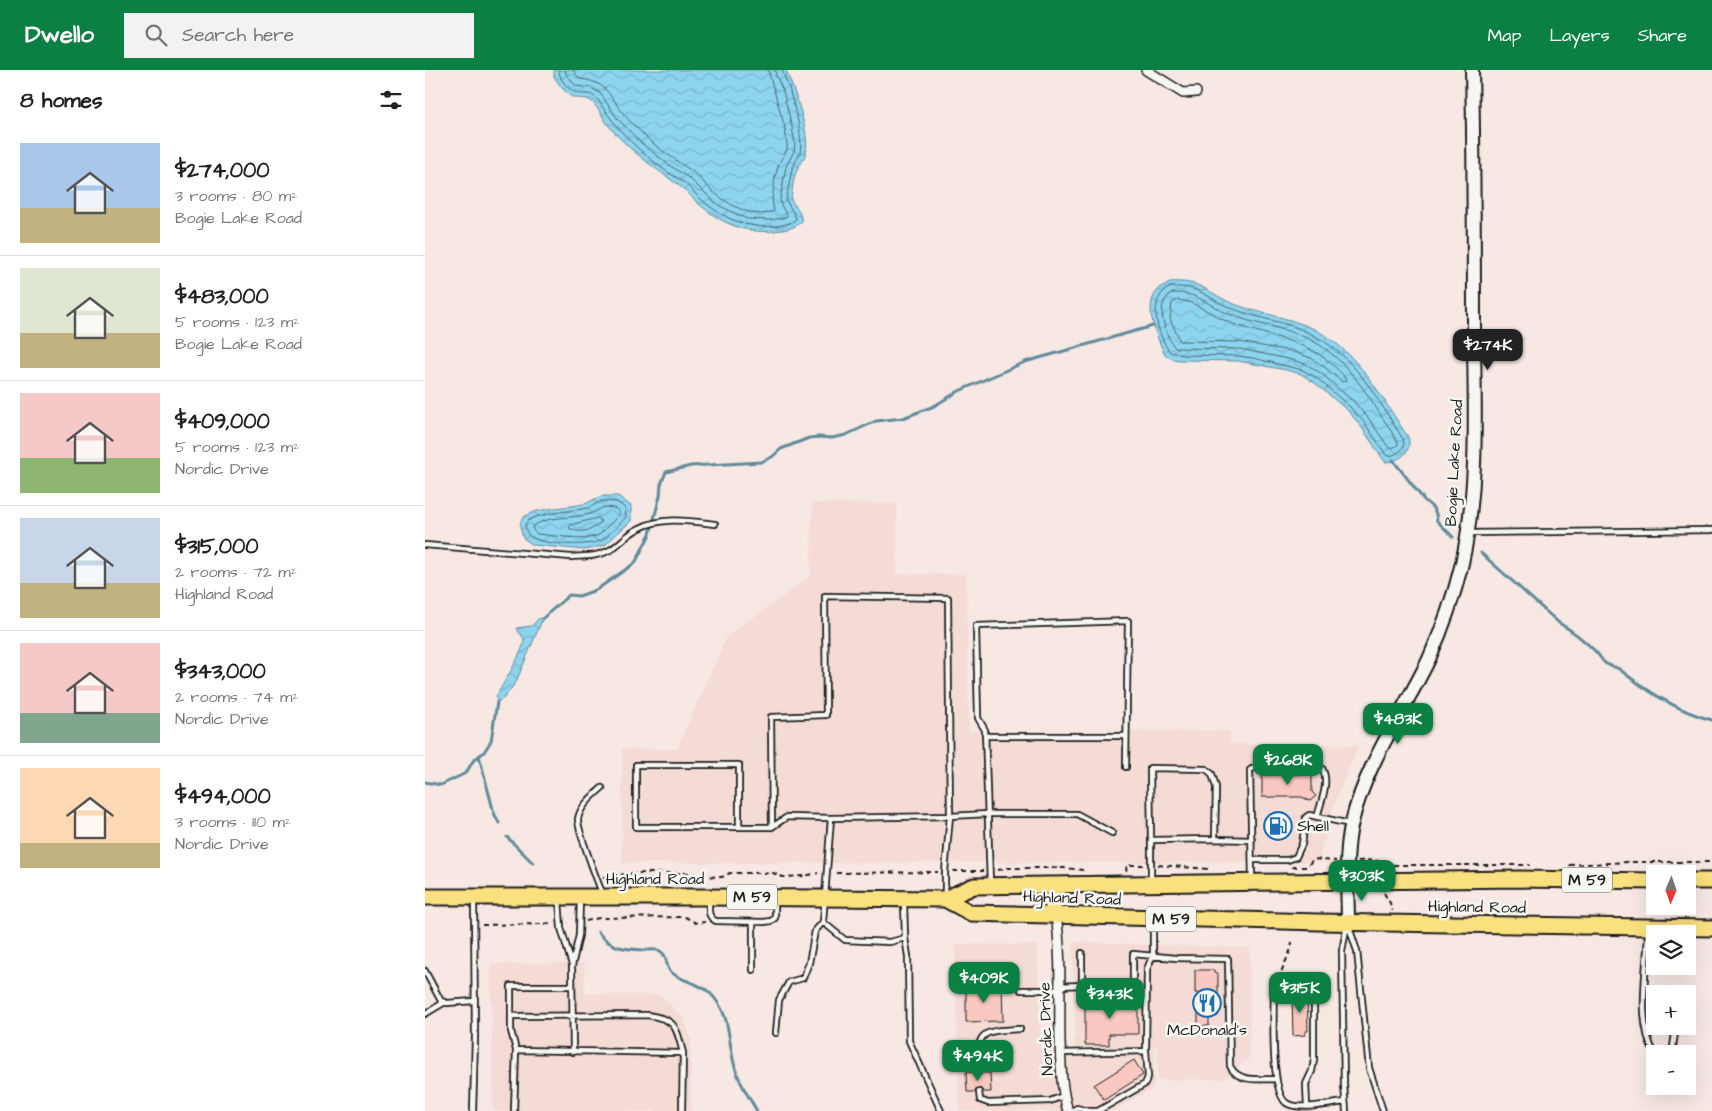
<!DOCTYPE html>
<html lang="en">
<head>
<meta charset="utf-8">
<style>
	body { margin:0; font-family:"Architects Daughter",sans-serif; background:#f2f2f2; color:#202124; height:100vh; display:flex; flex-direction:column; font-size:19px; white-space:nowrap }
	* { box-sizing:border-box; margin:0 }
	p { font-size:16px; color:#757577 }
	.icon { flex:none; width:28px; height:28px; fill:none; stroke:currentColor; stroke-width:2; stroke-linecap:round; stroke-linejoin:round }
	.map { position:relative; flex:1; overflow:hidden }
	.drawer { display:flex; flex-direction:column; background:#fff; width:425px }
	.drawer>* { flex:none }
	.needle { width:32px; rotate:182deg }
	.buttons { position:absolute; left:1221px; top:795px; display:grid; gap:10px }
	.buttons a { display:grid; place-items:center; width:50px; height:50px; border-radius:0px; background:#fff; box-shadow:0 5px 20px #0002; font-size:25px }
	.price { position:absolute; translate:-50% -42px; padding:0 11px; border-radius:10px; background:#0b8043; color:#fff; font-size:16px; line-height:32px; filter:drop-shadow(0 1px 2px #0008) }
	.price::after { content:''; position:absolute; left:50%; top:30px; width:15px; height:11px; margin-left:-8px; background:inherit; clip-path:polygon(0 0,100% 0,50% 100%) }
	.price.active { background:#222; color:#fff }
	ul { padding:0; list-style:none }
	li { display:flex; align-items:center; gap:15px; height:125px; padding:0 20px }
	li+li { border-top:1px solid #e0e0e0 }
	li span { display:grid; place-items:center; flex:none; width:140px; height:100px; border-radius:0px; color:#555 }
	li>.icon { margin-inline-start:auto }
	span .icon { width:60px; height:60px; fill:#fffc; stroke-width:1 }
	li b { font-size:21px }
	h2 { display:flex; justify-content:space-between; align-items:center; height:60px; padding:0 20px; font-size:21px }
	header { display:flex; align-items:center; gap:30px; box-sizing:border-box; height:70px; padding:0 25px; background:#0b8043; color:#fff }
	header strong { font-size:24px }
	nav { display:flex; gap:28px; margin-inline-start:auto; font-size:18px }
	.search { width:350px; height:45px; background:#f2f2f2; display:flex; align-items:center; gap:12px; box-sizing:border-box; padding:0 18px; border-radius:0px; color:#757577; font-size:19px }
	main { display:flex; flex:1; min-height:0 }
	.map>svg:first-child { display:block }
	.built { fill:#f4dbd5 }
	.water { fill:url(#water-waves); stroke:#608b9b }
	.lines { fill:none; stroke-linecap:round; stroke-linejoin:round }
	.shore { stroke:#496670; stroke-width:1 }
	.stream { stroke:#608b9b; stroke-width:3 }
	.building { fill:#f9c9c1; stroke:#1c1c1c }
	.service-casing { stroke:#1c1c1c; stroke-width:8 }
	.minor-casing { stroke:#1c1c1c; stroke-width:12 }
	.secondary-casing { stroke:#1c1c1c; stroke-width:16 }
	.trunk-casing { stroke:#1c1c1c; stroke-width:19 }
	.path { stroke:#1c1c1c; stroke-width:2; stroke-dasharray:5 4; stroke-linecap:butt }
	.service { stroke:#f6f6f2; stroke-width:4.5 }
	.minor { stroke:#f6f6f2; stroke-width:9 }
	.secondary { stroke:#f6f6f2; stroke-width:12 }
	.trunk { stroke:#fbe080; stroke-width:15 }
	.labels { text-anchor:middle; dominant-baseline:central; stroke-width:5; stroke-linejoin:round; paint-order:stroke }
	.shield { fill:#f6f6f2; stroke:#5d5d5c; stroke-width:1 }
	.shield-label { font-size:15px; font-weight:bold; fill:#1c1c1c }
	.street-label { font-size:16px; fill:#1c1c1c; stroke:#f6f6f2 }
	.poi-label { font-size:16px; fill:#1c1c1c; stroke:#f6f6f2; text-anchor:start }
</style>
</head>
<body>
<header>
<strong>Dwello</strong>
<div class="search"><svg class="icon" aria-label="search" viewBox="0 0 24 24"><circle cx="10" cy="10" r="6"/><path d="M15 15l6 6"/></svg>Search here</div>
<nav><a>Map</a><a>Layers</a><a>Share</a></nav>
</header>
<main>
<section class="drawer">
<h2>8 homes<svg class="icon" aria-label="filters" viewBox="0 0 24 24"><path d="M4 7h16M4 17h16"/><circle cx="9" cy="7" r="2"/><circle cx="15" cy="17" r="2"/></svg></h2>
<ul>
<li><span style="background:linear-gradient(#a9c7e8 65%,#c2b280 0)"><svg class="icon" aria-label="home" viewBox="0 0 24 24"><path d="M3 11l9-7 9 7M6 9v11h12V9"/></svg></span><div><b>$274,000</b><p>3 rooms · 80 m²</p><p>Bogie Lake Road</p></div></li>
<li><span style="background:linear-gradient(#dfe7d0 65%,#c2b280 0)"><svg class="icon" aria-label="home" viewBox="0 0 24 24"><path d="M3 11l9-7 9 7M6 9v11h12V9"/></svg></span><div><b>$483,000</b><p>5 rooms · 123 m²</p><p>Bogie Lake Road</p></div></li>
<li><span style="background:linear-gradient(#f6c9c9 65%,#8fb573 0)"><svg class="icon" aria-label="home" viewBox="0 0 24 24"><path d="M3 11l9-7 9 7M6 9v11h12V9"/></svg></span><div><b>$409,000</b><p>5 rooms · 123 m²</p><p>Nordic Drive</p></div></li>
<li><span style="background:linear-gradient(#c9d6e8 65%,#c2b280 0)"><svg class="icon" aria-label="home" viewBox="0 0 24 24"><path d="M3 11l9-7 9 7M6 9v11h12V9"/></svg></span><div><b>$315,000</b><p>2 rooms · 72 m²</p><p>Highland Road</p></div></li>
<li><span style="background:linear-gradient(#f6c9c9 70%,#7fa58c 0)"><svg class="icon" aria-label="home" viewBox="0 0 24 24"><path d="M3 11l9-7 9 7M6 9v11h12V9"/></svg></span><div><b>$343,000</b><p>2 rooms · 74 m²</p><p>Nordic Drive</p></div></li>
<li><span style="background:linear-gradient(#ffd9b3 75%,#c2b280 0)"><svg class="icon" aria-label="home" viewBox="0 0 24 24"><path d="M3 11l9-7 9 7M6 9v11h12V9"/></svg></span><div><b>$494,000</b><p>3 rooms · 110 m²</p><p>Nordic Drive</p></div></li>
</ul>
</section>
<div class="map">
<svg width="1287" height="1041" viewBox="0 0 1287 1041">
	<defs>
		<pattern id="water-waves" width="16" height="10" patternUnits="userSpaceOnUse" patternTransform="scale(1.25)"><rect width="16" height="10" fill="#8dd5ef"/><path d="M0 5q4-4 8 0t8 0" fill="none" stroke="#79b6cc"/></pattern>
	</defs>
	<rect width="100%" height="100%" fill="#f7e8e3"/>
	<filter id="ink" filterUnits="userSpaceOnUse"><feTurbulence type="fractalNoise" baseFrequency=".02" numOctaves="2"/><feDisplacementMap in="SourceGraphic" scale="10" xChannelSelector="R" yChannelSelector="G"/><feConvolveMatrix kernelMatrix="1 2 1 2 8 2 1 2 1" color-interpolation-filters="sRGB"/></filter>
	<g filter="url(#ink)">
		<path class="built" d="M 387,433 L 472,434 L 472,504 L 541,504 L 544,662 L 805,661 L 805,674 L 933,675 L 907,739 L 893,792 L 197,793 L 197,679 L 252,679 L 302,566 L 386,506 Z
			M 648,872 L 825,878 L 824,988 L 799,1009 L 733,1010 L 733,977 L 650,977 Z
			M 530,874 L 613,875 L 615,978 L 729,978 L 729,1018 L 687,1041 L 534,1041 Z
			M 159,893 L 160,924 L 235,925 L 258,947 L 266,969 L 266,1041 L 68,1041 L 66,894 Z"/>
		<path class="water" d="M 129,0 L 361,0 C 369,21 385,60 381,83 C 379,89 374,94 372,100 C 368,109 367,121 366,130 L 374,141 L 377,151 C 369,159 359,160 349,161 C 319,164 294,152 273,133 C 267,128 262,121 256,117 C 230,98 203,80 183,55 C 178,48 174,39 168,33 C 163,27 157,29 150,28 C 141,25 134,14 129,7 Z
			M 745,212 C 778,210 782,223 809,234 C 835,244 864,247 889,259 C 934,282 956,327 983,367 C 988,382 974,392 960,392 L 935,355 L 923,341 L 890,313 L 876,304 L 861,300 L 813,291 L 757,290 C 750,290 744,289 739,283 C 729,260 713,225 745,212 Z
			M 176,426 L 193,426 L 206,436 L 206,451 L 180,475 L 160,480 L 108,475 L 98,468 C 97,463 93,455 97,449 C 106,437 147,438 162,433 C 167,431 171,428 176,426 Z
			M 118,548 L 91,612 L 79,628 L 72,632 L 71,626 C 76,618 99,580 99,571 C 99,566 93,563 91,558 L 107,556 L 113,549 Z"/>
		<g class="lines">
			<path class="shore" d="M 134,0 C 134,9 143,20 152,23 C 158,25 164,22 170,27 C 173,29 175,33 177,36 C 194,62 216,83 241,101 C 247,105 254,109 260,113 C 266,118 271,125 277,130 C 298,148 321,159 350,156 C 357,155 366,154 371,149 L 369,144 L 361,130 L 367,99 L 375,83 L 376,74 L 374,55 L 364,18 L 357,0
				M 140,0 L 141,4 L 151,16 L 166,18 L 175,23 L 192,48 L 215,72 L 244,95 L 264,108 L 293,135 L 322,149 L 345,150 L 358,148 L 362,146 L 356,135 L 355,129 L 361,97 L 369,81 L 370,74 L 367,57 L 358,21 L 351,5 L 350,0
				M 148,0 L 155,9 C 182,12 183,24 198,43 C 204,51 212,58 219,65 C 233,79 251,90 268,102 C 274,106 279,113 284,118 C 299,132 328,151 349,141 L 347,130 L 350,107 L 354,93 L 362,80 L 362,75 L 360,58 L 343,0
				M 746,217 C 774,215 782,228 806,238 C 832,249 861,251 886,264 C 930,285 953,330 978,369 C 982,379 971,386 962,386 L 939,352 L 926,338 L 893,309 L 878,300 L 828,288 L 813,286 L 758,285 L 745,282 C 732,265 721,227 746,217 Z
				M 748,223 C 773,222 782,235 804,244 C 830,255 859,257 884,269 C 926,290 948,334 973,372 L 973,375 L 967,378 L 964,378 L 944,349 L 930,333 L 897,304 L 881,294 L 863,289 L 815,279 L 750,278 C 740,265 728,231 748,223 Z
				M 753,230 C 771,231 784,244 801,251 C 839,267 882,268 912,299 C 916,303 920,306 921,311 L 917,312 L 901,298 L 886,288 L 866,281 L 814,272 L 755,271 L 745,249 L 747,233 Z
				M 177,431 L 192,432 L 200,438 L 201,447 C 197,452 181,468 175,471 C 160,477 115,475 103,465 C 102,461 99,457 101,453 C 107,443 150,441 163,438 C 168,436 172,433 177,431 Z
				M 179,437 L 189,438 L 194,441 L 194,445 L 174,465 L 160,469 L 112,464 L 108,460 L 107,457 C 122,445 147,449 165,444 C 170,442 174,439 179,437 Z
				M 174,448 L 176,452 C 168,461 155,464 144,458 L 146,455 Z"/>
			<path class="stream" d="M 968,390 L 999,430 L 1008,438 L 1011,444 L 1012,451 L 1028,467
				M 1056,483 L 1134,553 C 1148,561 1159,570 1170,581 C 1174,584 1176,590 1180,593 C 1184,596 1189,596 1194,599 C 1222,621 1252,641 1287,650
				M 118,548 L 144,525 L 154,526 L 171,520 L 210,493 L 225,464 L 235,426 L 236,414 L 241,402 L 266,396 L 336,392 L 347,387 L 356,379 L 384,368 L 394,367 L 407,368 L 421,365 L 451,351 L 478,348 L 509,336 L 534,321 L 600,292 L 728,256
				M 54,686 L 69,743 L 74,753
				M 0,712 L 16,715 L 41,703 L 48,691 L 59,682 L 66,671 L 72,632
				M 82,767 L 108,793
				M 173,862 C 186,879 200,879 220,880 C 225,880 231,879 235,881 C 243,885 240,895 245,901 C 256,912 274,912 285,923 C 307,945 302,970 310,997 C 314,1013 324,1027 332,1041"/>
		</g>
		<path class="building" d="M 887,704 L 887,722 L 891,726 L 885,731 L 877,727 L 837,727 L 837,707 L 839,705 Z
			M 770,900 L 789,900 L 789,903 L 793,903 L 793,925 L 791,925 L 791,942 L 793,942 L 793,946 L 784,947 L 784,956 L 773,956 L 773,923 L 770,923 Z
			M 577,915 L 578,951 L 541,952 L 541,916 Z
			M 867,924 L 882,924 L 883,961 L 880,961 L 880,965 L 868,966 Z
			M 660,930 L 713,930 L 713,964 L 684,964 L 684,975 L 660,975 Z
			M 709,990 L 718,1005 L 679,1030 L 669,1015 Z
			M 541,1002 L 565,1003 L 566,1022 L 542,1022 Z"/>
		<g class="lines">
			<defs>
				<path id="service" d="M 1044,463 L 1287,460
					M 0,475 L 146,487 C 159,486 173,487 185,480 C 195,474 202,464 213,459 C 237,446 265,451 290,454
					M 560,666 L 701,666
					M 177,718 C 168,726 155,736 153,749 C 152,758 172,810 177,823
					M 314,757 L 314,695 L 211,695 L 211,757 L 347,757 L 346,647 L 401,645 L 400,526 L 523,528 L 525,746 L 406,748 L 398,852 L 390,861 L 384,893 L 378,908 L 364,912 L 354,930 L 351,963
					M 347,757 L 362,747 L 406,748
					M 790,769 L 827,770
					M 726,770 L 790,769 L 791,717 L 787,704 L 781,699 L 725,698 L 726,770 L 726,810
					M 827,790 L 863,790 L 871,787 L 877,774 L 881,747 L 884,745 L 925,754
					M 827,809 L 825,700 C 836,692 882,696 897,698 C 905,712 896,732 892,747
					M 565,812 L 560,660 L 553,648 L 551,556 L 703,551 L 701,697
					M 520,825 L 520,802 L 525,746 L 563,744 L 652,744 L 687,763
					M 134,830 L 136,858 L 147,895
					M 284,831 C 284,839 282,847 291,851 L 339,852 L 346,851 L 350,848 L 350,829
					M 479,832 L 480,868 L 483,886 L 484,971 L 516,1041
					M 398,852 L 420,870 L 465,872 L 480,868
					M 923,854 L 932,881 L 944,998 L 958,1041
					M 1223,859 C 1223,896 1210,951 1230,984
					M 328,900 L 328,852
					M 0,901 L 16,931 L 22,933 L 49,931
					M 634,916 L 657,915 L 657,883
					M 708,916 L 708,884 L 751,888 L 803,889 L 805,996 C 813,1013 835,1009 851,1009
					M 596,920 L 634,920
					M 0,944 L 20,932
					M 86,946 L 222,945 C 251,949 251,956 258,983
					M 91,980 L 86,961 L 86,916 L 147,916
					M 148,982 L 147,896 L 154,865 L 155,829
					M 636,983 L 721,981 L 722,899 L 728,885 L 728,849
					M 1247,984 L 1251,956
					M 553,1002 C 552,961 555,961 595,959
					M 554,1022 L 555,1030 L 563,1033 L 625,1031 L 638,1026
					M 882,1036 L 881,1014 L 887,1001 L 889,990 L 889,924 L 884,917 L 849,916 C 849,937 844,1026 863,1034 C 877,1040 905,1034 920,1032
					M 48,1041 L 50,967 L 49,830
					M 89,1041 L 91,980 L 258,983 L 257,1041
					M 646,1041 L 652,1038 L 663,1041 L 673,1041 L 720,1014 L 723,1007 L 721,981
					M 921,1041 L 919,1015 L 917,881 L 922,854"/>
				<path id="minor" d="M 721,0 L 758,23 L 771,22
					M 631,845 C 637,887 634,930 635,972 C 636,995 636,1019 643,1041"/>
				<path id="secondary" d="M 923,853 C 923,820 919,784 927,752 C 941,693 978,643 1004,589 C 1018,558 1029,526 1037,493 C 1053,421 1050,347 1049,273 C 1049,182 1049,91 1047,0"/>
				<path id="trunk" d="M 1262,811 L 1287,811
					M 0,827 L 284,827 L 520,829 L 549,816 L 1094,809 L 1230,811
					M 520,829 L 546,843 L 893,852 L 1287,858
					M 631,845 C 625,833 627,825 637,815"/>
			</defs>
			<use href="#service" class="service-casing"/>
			<use href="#minor" class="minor-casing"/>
			<use href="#secondary" class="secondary-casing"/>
			<use href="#trunk" class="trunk-casing"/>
			<path class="path" d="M 933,791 L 950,790 L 960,794 L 970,795 L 1105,795
				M 733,795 L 783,799
				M 1144,795 L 1203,792 L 1287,792
				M 867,797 L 882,797 L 888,789 L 911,791
				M 573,800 L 582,798 L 639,798 L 658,800
				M 528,801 L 558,801
				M 701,801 L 702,795 L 718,795
				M 411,803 L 513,802
				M 178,807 L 210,803 L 266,803 L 273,806 L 297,807 L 305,803 L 348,803 L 358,807 L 379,806 L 393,803
				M 959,823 L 965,833 L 967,841
				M 161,851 L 174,848 L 260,847 L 271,853 L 280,852
				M 57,855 L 117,854 L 129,853
				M 855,910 C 856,895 866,886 867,872"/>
			<use href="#service" class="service"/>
			<use href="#minor" class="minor"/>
			<use href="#secondary" class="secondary"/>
			<use href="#trunk" class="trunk"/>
		</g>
	</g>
	<defs>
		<symbol id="fuel-ring" viewBox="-11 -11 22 22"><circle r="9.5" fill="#f6f6f2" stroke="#1f6fb2" stroke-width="1.5"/><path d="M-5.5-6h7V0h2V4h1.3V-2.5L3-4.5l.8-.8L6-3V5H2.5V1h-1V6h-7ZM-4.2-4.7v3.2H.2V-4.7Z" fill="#1f6fb2"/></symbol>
		<symbol id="restaurant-ring" viewBox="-11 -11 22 22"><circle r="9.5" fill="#f6f6f2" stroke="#1f6fb2" stroke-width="1.5"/><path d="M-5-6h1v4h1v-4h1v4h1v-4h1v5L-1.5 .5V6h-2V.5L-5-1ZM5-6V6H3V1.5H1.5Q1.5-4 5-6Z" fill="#1f6fb2"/></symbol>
	</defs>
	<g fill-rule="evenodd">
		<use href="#fuel-ring" x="837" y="740" width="32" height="32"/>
		<use href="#restaurant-ring" x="766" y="917" width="32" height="32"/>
	</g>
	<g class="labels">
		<g class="shield">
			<rect x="1137" y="797.5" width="50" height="25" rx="4"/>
			<rect x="302" y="814.5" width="50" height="25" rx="4"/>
			<rect x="721" y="836.5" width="50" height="25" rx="4"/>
		</g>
		<g class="shield-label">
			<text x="1162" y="810">M 59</text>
			<text x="327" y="827">M 59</text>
			<text x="746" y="849">M 59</text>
		</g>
		<g class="street-label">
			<text transform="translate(1029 393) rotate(-87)">Bogie Lake Road</text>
			<text x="230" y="809">Highland Road</text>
			<text transform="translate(647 828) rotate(2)">Highland Road</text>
			<text transform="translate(1052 837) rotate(1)">Highland Road</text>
			<text transform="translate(621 959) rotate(-92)">Nordic Drive</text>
		</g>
		<g class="poi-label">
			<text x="872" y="756">Shell</text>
			<text x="782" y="960" text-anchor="middle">McDonald's</text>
		</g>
	</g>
</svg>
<div class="buttons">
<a><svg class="needle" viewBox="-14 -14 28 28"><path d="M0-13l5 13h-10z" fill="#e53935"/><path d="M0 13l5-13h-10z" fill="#757577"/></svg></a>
<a><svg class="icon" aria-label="layers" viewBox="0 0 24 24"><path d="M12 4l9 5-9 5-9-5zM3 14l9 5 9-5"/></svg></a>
<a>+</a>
<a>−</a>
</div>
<b class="price active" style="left:1063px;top:301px">$274K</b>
<b class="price" style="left:973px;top:675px">$483K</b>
<b class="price" style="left:863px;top:716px">$268K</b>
<b class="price" style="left:937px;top:832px">$303K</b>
<b class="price" style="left:559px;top:934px">$409K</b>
<b class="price" style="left:875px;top:944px">$315K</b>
<b class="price" style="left:685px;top:950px">$343K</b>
<b class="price" style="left:553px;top:1012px">$494K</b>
</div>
</main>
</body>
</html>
